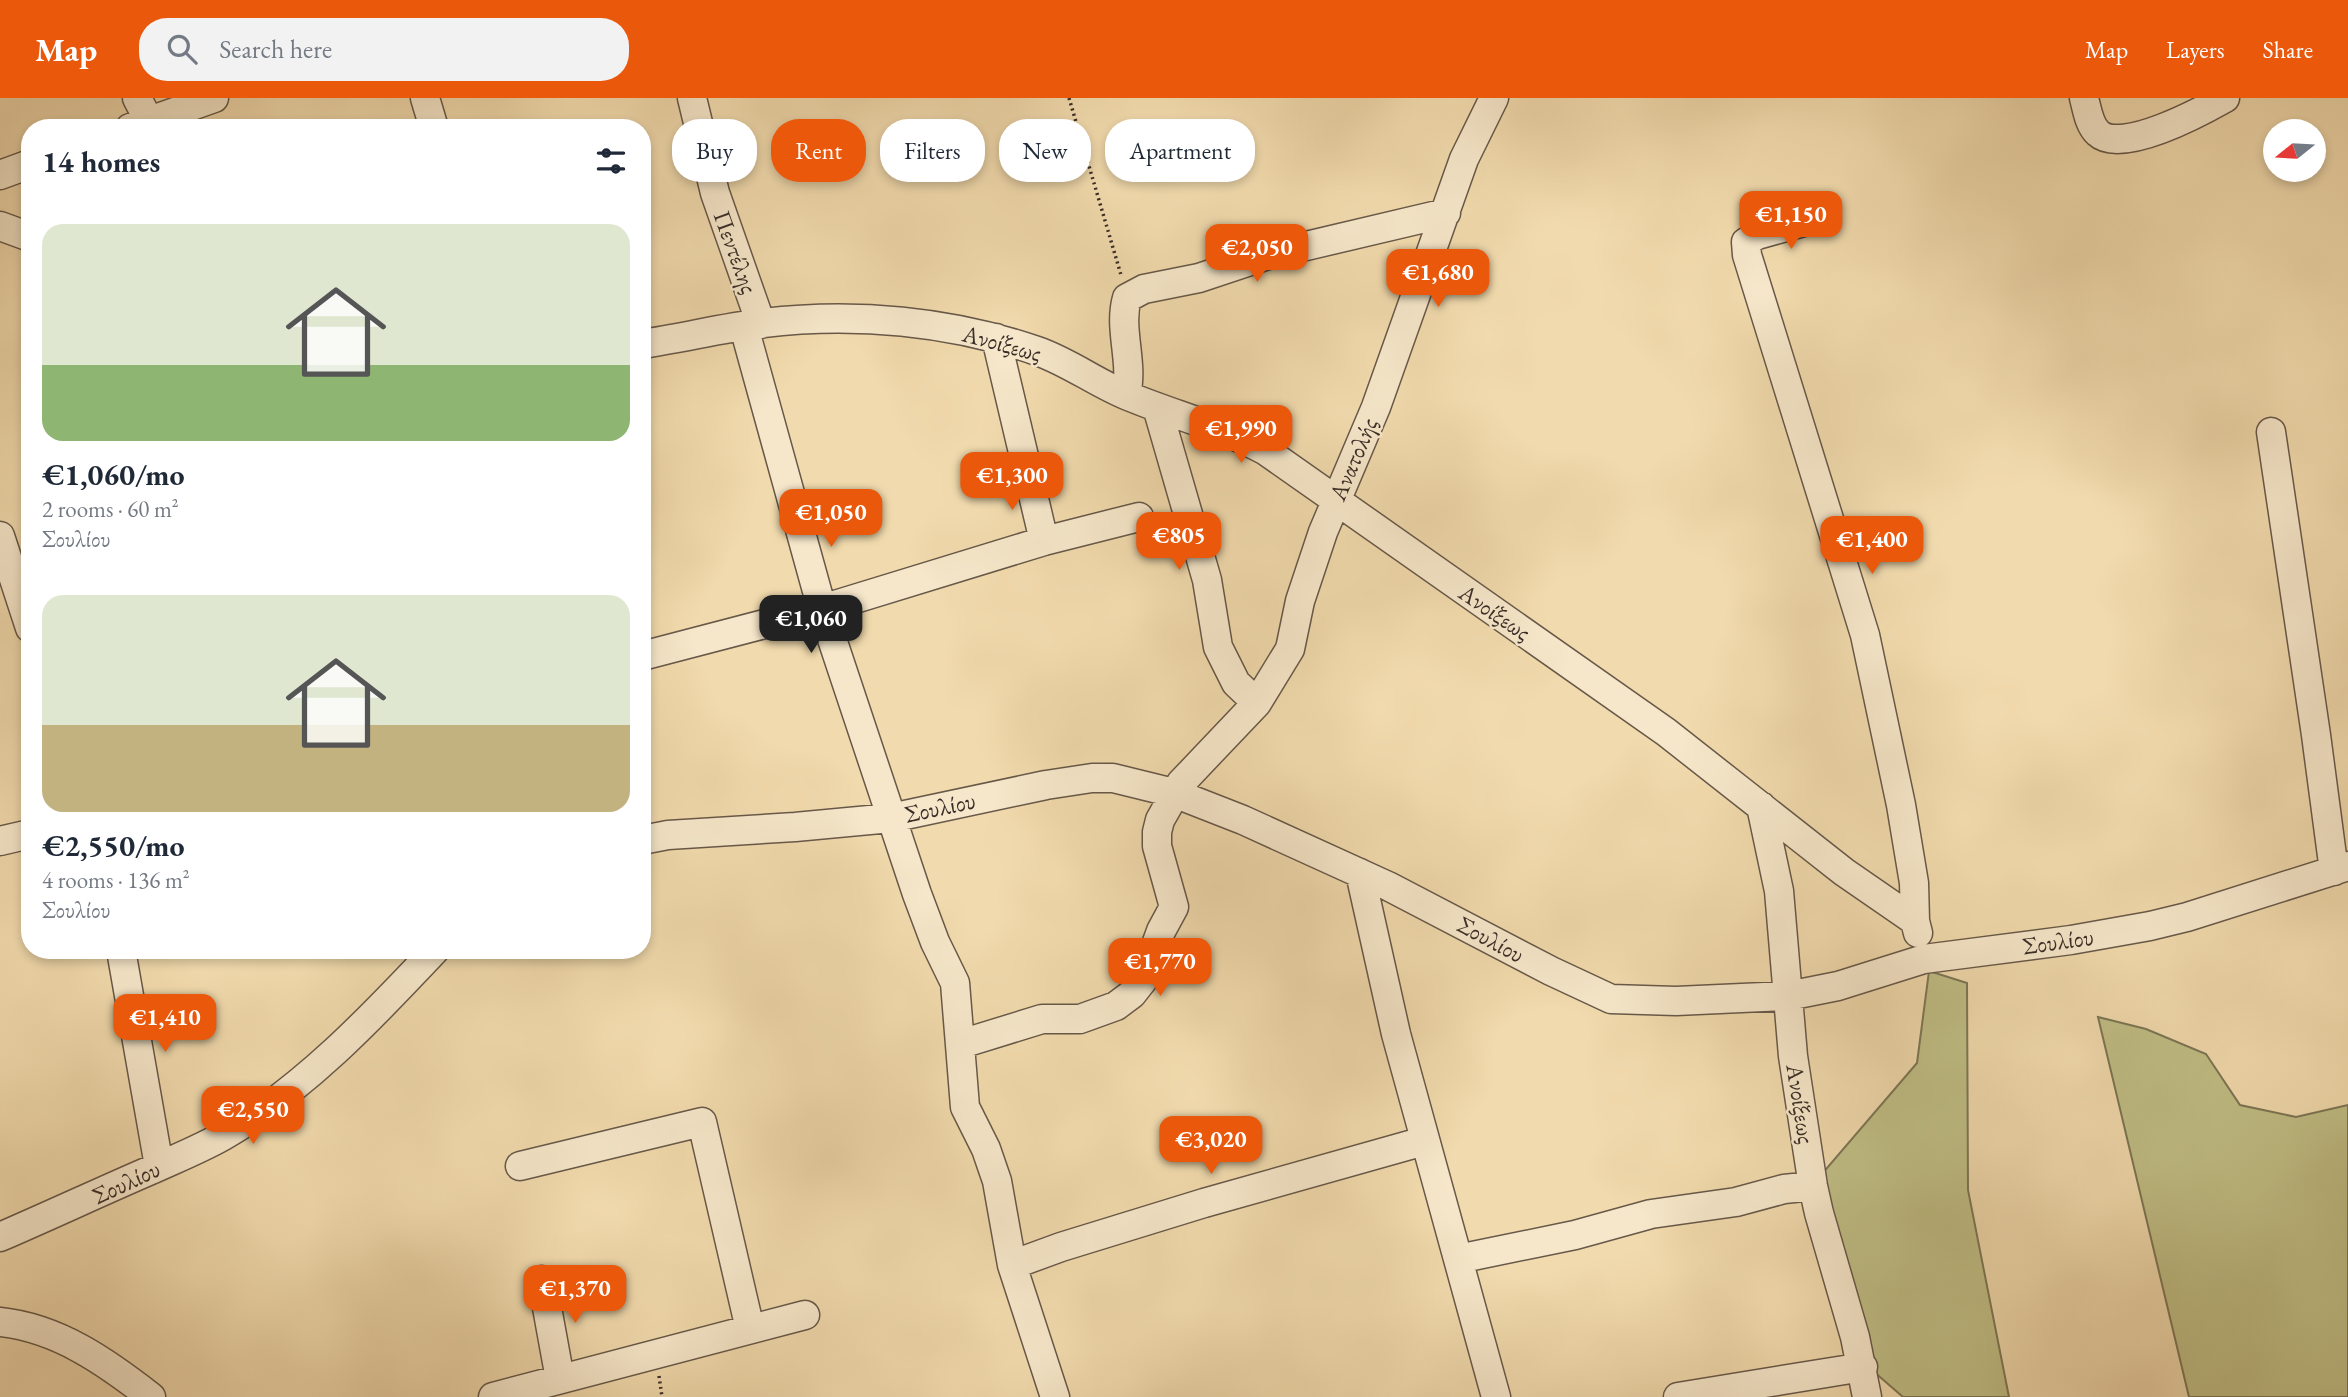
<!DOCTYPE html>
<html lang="en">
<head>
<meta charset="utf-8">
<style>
	body { margin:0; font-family:"EB Garamond",serif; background:#f2f2f3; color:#1f2937; height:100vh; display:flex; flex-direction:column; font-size:26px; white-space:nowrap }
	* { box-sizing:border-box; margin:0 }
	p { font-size:23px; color:#747a83 }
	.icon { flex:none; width:38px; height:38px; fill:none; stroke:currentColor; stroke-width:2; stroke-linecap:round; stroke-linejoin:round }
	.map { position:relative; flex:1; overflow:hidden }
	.side { position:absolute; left:21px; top:21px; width:630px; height:840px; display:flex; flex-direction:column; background:#fff; border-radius:28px; box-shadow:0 4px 10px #0003 }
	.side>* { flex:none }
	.hud { position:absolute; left:672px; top:21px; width:665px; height:63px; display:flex; gap:14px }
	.needle { width:46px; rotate:252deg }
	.fabs { position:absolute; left:2263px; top:21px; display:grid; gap:14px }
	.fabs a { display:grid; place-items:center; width:63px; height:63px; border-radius:50%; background:#fff; box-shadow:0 4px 10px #0003; font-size:35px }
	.price { position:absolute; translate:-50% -60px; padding:0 16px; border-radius:14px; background:#ea580c; color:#fff; font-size:23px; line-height:46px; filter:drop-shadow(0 2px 4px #0008) }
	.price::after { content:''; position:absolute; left:50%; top:42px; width:21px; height:16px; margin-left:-10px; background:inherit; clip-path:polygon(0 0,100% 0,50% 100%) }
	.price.active { background:#222; color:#fff }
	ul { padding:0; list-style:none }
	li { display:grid; align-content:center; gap:14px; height:371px; padding:0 21px }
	li span { display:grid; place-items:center; height:217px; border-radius:21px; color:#555 }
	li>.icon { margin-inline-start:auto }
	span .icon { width:126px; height:126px; fill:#fffc; stroke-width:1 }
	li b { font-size:30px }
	h2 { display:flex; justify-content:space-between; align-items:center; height:84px; padding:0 21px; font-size:30px }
	.tag { padding:0 24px; border-radius:28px; background:#fff; box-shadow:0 4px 10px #0003; font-size:24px; line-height:63px }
	.tag.active { background:#ea580c; color:#fff }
	header { display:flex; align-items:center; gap:42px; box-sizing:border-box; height:98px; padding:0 35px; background:#ea580c; color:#fff }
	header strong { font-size:33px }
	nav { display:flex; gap:38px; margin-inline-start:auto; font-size:24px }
	.search { width:490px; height:63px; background:#f2f2f3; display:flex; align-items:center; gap:18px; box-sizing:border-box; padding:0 24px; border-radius:28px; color:#747a83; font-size:26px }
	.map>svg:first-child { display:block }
	.green { fill:#c0be85; stroke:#7c7656; stroke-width:2 }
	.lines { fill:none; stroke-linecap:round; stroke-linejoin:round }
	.minor-casing { stroke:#675849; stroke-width:31 }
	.path { stroke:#392d28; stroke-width:3.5; stroke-dasharray:2 3.5; stroke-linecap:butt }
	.minor { stroke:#f6e7ca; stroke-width:28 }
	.labels { text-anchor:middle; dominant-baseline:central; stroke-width:5; stroke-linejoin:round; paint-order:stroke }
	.street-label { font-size:24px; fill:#392d28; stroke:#f6e7ca }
</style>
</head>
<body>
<header>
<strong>Map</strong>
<div class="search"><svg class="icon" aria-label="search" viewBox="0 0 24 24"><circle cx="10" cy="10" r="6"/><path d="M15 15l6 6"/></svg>Search here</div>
<nav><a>Map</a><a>Layers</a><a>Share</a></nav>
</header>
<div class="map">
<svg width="2348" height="1299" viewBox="0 0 2348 1299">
	<rect width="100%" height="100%" fill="#f1daad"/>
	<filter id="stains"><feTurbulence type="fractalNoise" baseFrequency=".00286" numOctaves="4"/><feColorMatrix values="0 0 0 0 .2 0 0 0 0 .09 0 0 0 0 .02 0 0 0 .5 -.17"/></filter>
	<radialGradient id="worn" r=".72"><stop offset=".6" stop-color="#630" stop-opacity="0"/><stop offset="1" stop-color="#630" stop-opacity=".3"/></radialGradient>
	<path class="green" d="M 1929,873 L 1967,885 L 1968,1092 L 2009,1299 L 1903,1299 L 1873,1273 L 1821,1077 L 1917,965 Z
		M 2098,919 L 2146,931 L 2206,956 L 2240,1007 L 2296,1019 L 2348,1007 L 2348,1299 L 2189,1299 Z"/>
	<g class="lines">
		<defs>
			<path id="minor" d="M 137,0 L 149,23
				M 425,0 L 434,30
				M 692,0 L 715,95 L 761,226
				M 2084,0 C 2087,11 2089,27 2098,35 C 2121,57 2202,13 2225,0
				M 130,30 L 214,0
				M 0,77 L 30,66
				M 1818,120 L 1757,137 L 1746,144 L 1747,157 L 1865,537 L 1901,707 L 1914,785 L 1915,823 L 1918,835
				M 0,128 L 30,139
				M 744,229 L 822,511 L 1044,443
				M 996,240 L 1044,443 L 1139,419
				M 642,246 C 682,240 723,230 763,225 C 854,214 951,223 1037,253 C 1069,264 1096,285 1128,298 C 1174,317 1222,329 1266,353 L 1666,634 L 1844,774 L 1915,823
				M 1126,297 C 1134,264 1118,231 1127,200 L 1144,191 L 1199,180 L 1268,157 L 1446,115
				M 1157,309 L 1207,482 L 1218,549 L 1236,585 L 1257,605
				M 2271,334 L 2316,637 L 2334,773
				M 0,438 L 30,530
				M 642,558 L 822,511 L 917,796 L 935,844 L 955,885 L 965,1009 L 986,1051 L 997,1083 L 1012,1167 L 1055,1299
				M 1761,708 L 1779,793 L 1793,958 L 1813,1088 L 1819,1115 L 1855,1239 L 1867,1299
				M 642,742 L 668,737 L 795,729 L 891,720 L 1046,687 L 1092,680 L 1113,680 L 1174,695 L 1243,722 L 1388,788 L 1551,873 L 1611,901 L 1676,903 L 1788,898 L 1838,888 L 1924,861 L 2071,842 L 2150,828 L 2187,819 L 2348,768
				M 0,743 L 30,736
				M 1360,775 L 1396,936 L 1496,1299
				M 121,852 L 159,1068
				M 961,946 L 1042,921 L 1080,921 L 1116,908 L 1132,896 L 1143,882 L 1161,833 L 1174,809 L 1157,748 L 1157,734 L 1160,722 L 1181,685 L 1257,605 L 1290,551 L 1300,503 L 1323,434 L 1376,309 L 1464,61 L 1494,0
				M 520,1068 L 702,1024 L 750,1231
				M 0,1139 C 51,1117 100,1094 151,1072 C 175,1061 200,1051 223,1038 C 304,991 371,920 435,852
				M 1458,1161 L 1575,1137 L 1651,1116 L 1736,1104 L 1784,1091 L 1813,1088
				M 1012,1167 L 1061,1149 L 1204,1105 L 1424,1043
				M 542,1182 L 560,1281
				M 0,1224 C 58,1230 106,1264 151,1299
				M 493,1299 L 805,1217
				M 1678,1299 L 1863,1269"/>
		</defs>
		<use href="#minor" class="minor-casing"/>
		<path class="path" d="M 1069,0 L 1121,177
			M 659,1278 L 662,1299"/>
		<use href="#minor" class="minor"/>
	</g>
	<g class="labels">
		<g class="street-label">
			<text transform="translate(736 154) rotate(70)">Πεντέλης</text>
			<text transform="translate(1002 245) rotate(15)">Ανοίξεως</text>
			<text transform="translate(1353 361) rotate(-67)">Ανατολής</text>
			<text transform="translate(1495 514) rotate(34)">Ανοίξεως</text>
			<text transform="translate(940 709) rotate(-12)">Σουλίου</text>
			<text transform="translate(1491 841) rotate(28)">Σουλίου</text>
			<text transform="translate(2058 843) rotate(-8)">Σουλίου</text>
			<text transform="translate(1801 1006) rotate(81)">Ανοίξεως</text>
			<text transform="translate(126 1084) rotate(-25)">Σουλίου</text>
		</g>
	</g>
	<rect width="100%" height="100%" filter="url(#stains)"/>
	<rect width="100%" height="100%" fill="url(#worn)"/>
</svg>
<div class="fabs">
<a><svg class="needle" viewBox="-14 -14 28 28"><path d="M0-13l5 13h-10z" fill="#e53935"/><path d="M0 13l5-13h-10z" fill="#747a83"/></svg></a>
</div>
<b class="price" style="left:1791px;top:153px">€1,150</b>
<b class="price" style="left:1257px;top:186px">€2,050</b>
<b class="price" style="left:1438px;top:211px">€1,680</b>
<b class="price" style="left:1241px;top:367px">€1,990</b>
<b class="price" style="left:1012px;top:414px">€1,300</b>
<b class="price" style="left:831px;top:451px">€1,050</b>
<b class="price" style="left:1179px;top:474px">€805</b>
<b class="price" style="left:1872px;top:478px">€1,400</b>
<b class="price active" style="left:811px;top:557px">€1,060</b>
<b class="price" style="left:1160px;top:900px">€1,770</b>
<b class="price" style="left:165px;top:956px">€1,410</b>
<b class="price" style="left:253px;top:1048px">€2,550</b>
<b class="price" style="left:1211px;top:1078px">€3,020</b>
<b class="price" style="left:575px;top:1227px">€1,370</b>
<div class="hud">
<a class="tag">Buy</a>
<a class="tag active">Rent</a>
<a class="tag">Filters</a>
<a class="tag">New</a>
<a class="tag">Apartment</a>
</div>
<section class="side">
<h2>14 homes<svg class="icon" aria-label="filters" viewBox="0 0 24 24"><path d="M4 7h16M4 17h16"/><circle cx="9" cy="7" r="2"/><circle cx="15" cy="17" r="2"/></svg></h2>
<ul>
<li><span style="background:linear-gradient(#dfe7d0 65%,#8fb573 0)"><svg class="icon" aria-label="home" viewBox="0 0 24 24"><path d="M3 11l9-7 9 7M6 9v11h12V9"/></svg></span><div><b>€1,060/mo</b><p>2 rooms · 60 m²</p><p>Σουλίου</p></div></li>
<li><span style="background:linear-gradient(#dfe7d0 60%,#c2b280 0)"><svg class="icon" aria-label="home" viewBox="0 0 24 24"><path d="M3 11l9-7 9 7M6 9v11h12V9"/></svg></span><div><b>€2,550/mo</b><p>4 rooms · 136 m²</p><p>Σουλίου</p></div></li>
</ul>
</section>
</div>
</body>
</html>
